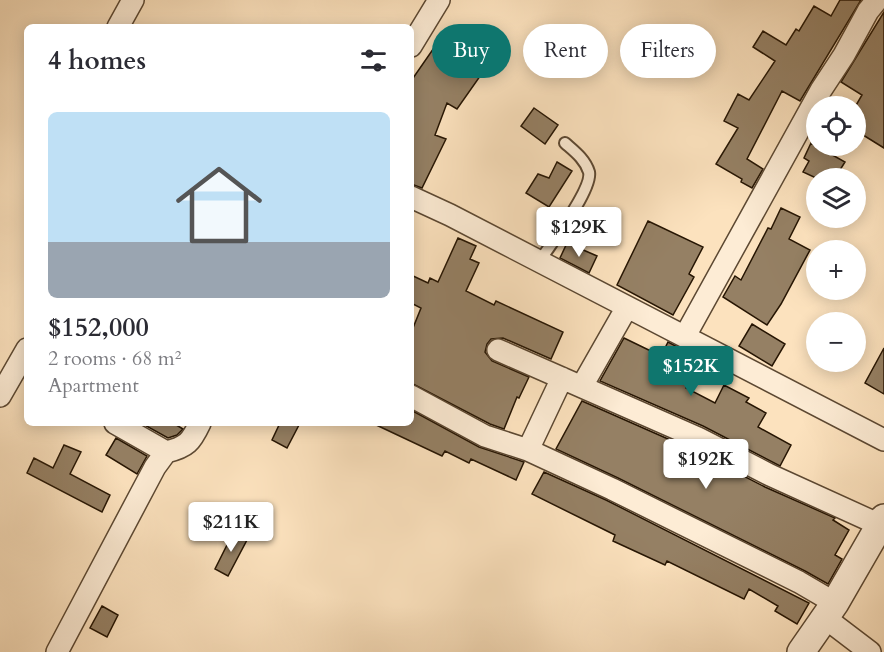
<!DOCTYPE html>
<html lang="en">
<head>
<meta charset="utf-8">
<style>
	body { margin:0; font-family:Cardo,serif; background:#f2f2f3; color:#2b2b33; height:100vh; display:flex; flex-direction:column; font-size:22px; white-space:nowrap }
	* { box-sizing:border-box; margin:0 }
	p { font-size:20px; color:#7c7c81 }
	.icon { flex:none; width:33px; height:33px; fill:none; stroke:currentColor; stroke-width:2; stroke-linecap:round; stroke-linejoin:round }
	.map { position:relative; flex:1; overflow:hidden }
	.side { position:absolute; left:24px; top:24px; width:390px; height:402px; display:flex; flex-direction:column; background:#fff; border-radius:9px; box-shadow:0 3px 15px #0003 }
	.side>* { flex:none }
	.guide { position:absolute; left:432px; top:24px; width:362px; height:54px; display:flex; gap:12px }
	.fabs { position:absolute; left:806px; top:96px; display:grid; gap:12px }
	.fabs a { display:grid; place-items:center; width:60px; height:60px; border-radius:50%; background:#fff; box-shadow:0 3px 15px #0003; font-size:30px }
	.price { position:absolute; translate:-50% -51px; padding:0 14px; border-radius:6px; background:#fff; color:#222; font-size:20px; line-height:39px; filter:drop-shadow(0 2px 3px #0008) }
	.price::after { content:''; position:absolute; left:50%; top:36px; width:18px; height:14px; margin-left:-9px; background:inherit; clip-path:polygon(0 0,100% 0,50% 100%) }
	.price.active { background:#0f766e; color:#fff }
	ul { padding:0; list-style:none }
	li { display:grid; align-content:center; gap:12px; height:318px; padding:0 24px }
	li span { display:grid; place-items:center; height:186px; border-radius:9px; color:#555 }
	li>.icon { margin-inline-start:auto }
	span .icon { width:108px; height:108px; fill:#fffc; stroke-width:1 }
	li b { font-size:26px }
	h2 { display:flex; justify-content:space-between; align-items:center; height:72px; padding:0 24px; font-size:26px }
	.pill { padding:0 21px; border-radius:27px; background:#fff; box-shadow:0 3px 15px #0003; font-size:21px; line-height:54px }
	.pill.active { background:#0f766e; color:#fff }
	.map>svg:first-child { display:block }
	.building { fill:#958064; stroke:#261503; stroke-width:1.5 }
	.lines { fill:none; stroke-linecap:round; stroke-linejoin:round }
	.service-casing { stroke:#5c4832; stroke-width:14 }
	.minor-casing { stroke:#5c4832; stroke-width:24 }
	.tertiary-casing { stroke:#5c4832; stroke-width:30 }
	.service { stroke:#fdecd5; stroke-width:10 }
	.minor { stroke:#fdecd5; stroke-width:21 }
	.tertiary { stroke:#fdecd5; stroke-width:27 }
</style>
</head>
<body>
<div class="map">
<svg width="884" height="652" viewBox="0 0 884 652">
	<rect width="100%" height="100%" fill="#fce2be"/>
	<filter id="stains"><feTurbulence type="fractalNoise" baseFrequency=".00333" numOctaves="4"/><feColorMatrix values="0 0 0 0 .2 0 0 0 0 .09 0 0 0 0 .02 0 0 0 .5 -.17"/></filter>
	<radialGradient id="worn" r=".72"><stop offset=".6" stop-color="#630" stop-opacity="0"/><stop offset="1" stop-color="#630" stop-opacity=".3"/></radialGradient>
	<path class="building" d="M 840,0 L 861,0 L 800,101 L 782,91 L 747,159 L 763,169 L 752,188 L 741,182 L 742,179 L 716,164 L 738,128 L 724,121 L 738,94 L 749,100 L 775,61 L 753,47 L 763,31 L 786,45 L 796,29 L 799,31 L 814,6 L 831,16 Z
		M 884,12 L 884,148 L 855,130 L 855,107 L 862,95 L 841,82 Z
		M 438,42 L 483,72 L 457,109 L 447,103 L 435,135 L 446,139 L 422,188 L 411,184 L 411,81 Z
		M 534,108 L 558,125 L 545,144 L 521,126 Z
		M 811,143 L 845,162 L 835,178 L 816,178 L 803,172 L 809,161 L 804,158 Z
		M 557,162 L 572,171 L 549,207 L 526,193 L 538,174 L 549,178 Z
		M 781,208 L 800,217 L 789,239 L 810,250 L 781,304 L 767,325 L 723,297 L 735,276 L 741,280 L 768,228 L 771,229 Z
		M 648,221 L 703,247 L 689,274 L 694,277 L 673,315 L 617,285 Z
		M 458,238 L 476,246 L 470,259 L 479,263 L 466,291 L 494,305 L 496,301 L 563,332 L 551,359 L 503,338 L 491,339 L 487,344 L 485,352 L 492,361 L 529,377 L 519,398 L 517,397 L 504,429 L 490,424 L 411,383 L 411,333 L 421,308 L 411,303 L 411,275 L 428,283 L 430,278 L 438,282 Z
		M 567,243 L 597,256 L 589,273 L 560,258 Z
		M 752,324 L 785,344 L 772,366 L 739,346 Z
		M 624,338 L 661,356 L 668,342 L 689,353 L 685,359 L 689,362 L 687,366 L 696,370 L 686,388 L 715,403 L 724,385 L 749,398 L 746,402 L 766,413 L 758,427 L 791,445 L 780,466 L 703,426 L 600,381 Z
		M 884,348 L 884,394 L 865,383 Z
		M 582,401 L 693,450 L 765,487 L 835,518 L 833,520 L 849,530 L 835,555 L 842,559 L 828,584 L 805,571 L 618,478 L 556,449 Z
		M 411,410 L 479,447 L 524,462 L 516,480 L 471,459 L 469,463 L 445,451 L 442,456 L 372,423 L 411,423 Z
		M 141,423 L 173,423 L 183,429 L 177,435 L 168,438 Z
		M 280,423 L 300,423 L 287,448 L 272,440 Z
		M 116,438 L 147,456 L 137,474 L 106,455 Z
		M 64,445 L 81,452 L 70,474 L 110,495 L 102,512 L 27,473 L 34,458 L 53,468 Z
		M 544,472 L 606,500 L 809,603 L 797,624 L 775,611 L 778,606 L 749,589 L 744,599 L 667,561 L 665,565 L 613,541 L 615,535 L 532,494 Z
		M 234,531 L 248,538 L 228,576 L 215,569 Z
		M 102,606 L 118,615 L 107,637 L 90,628 Z"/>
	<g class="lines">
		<defs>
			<path id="service" d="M 539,262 C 550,245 593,189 589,172 C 585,159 574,151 565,143"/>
			<path id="minor" d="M 118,27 L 133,0
				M 411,46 L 439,0
				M 411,197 L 450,215 L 884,440
				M 685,336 L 821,90 L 844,55 L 868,11 L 877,0
				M 498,350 L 698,438 L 770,475 L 880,525
				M 582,386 L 627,307
				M 0,396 L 27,349
				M 411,396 L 485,436 L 528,450 L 612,489 L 799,582 L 835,603
				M 115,423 L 166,452
				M 528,450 L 562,378
				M 824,617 L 870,652
				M 57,652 L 155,467 L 166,452 C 187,447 191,442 200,423"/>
			<path id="tertiary" d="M 801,652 L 835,603 L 884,518"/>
		</defs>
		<use href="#service" class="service-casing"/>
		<use href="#minor" class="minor-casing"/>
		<use href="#tertiary" class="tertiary-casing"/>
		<use href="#service" class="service"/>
		<use href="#minor" class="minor"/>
		<use href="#tertiary" class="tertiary"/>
	</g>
	<rect width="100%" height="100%" filter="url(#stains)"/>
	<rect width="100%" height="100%" fill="url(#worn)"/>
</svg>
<div class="fabs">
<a><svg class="icon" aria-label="locate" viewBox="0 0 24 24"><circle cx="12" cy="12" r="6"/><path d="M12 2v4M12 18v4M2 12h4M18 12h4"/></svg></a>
<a><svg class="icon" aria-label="layers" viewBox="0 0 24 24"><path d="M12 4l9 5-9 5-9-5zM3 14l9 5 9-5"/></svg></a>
<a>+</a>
<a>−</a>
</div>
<b class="price" style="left:579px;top:258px">$129K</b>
<b class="price active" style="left:691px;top:397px">$152K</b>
<b class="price" style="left:706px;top:490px">$192K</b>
<b class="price" style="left:231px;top:553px">$211K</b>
<div class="guide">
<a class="pill active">Buy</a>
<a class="pill">Rent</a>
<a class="pill">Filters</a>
</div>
<section class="side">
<h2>4 homes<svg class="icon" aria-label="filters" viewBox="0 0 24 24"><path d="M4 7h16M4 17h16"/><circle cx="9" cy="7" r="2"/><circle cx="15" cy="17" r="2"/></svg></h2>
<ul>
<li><span style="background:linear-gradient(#bfe0f5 70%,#9aa5b1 0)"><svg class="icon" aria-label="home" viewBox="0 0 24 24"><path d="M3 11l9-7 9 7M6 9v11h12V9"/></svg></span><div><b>$152,000</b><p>2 rooms · 68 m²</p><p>Apartment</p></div></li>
</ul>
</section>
</div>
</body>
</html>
